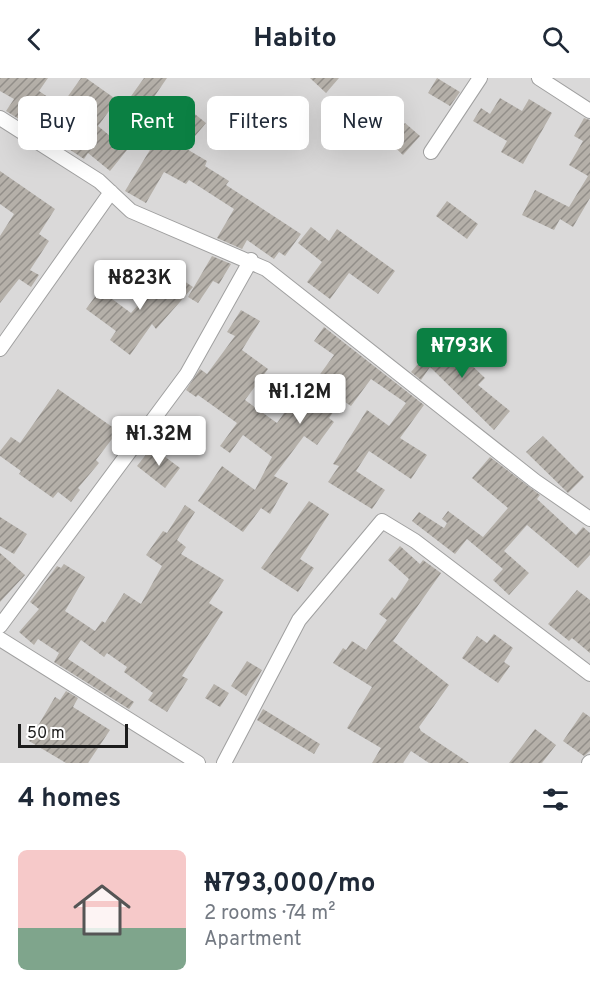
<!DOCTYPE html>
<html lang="en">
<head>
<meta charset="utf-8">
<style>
	body { margin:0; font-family:Overpass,sans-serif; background:#f6f6f7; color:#1f2937; height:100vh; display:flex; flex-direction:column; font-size:22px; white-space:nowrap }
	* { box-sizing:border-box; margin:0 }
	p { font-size:20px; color:#747a83 }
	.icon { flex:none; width:33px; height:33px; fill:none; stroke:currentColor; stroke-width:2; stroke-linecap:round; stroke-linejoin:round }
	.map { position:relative; height:685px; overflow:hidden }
	.side { display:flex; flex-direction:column; background:#fff; flex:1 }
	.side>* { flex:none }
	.top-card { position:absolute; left:18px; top:18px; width:555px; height:54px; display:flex; gap:12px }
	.scale { position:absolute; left:18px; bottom:15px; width:110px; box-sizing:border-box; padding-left:6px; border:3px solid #1c1c1c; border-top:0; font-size:16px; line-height:21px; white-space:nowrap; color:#1c1c1c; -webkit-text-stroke:4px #fff; paint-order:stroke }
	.price { position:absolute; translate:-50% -51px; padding:0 14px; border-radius:6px; background:#fff; color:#222; font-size:20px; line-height:39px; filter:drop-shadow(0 2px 3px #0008) }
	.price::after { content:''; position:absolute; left:50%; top:36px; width:18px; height:14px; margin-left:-9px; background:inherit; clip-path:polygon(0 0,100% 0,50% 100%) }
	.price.active { background:#0b8043; color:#fff }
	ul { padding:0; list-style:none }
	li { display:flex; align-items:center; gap:18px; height:150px; padding:0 18px }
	li span { display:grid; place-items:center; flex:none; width:168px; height:120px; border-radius:9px; color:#555 }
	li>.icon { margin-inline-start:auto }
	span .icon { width:72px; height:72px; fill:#fffc; stroke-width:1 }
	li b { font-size:26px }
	h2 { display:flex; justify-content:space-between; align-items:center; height:72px; padding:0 18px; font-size:26px }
	.tag { padding:0 21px; border-radius:9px; background:#fff; box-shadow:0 6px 24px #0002; font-size:21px; line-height:54px }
	.tag.active { background:#0b8043; color:#fff }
	header { display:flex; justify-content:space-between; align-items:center; height:78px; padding:0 18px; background:#fff; font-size:27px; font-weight:700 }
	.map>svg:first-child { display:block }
	.residential { fill:#dad9d9 }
	.building { fill:url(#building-hatch) }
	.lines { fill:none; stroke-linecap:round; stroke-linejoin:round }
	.street-casing { stroke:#a0a0a0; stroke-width:16 }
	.street { stroke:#fff; stroke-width:14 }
</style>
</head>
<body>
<header><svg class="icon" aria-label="back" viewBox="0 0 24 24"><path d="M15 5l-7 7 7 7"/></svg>Habito<svg class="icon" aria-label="search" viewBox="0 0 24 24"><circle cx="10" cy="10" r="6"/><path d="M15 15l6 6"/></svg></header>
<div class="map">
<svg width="590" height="685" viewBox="0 0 590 685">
	<defs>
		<pattern id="building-hatch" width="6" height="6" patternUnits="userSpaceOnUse" patternTransform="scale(1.5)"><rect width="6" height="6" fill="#b5b0a9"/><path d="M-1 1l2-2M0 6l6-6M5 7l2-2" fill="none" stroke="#928e89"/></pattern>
	</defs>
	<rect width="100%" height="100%" fill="#ecebe3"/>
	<path class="residential" d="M 0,0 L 590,0 L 590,685 L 0,685 Z"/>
	<path class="building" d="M 0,0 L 48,0 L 39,13 L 61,28 L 81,0 L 86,0 L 117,22 L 98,48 L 127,72 L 110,93 L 88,75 L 84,81 L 23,41 L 22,43 L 6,33 L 14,21 L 0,13 Z
		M 144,0 L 167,0 L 145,32 L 129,21 Z
		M 310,0 L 339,0 L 326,15 Z
		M 437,0 L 460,14 L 450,28 L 428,15 Z
		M 374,20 L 382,29 L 363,48 L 354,39 Z
		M 500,20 L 522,33 L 529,21 L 552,35 L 523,86 L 501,74 L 507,63 L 473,43 L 481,30 L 490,36 Z
		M 186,29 L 206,45 L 185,70 L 207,83 L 205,88 L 229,103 L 226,107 L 301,156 L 285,178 L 279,174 L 274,181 L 247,162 L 242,171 L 217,160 L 234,131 L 189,102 L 186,106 L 164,94 L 146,125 L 125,113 L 159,57 L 162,57 Z
		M 584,40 L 590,42 L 590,120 L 573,149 L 560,141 L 554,152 L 522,137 L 535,112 L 569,129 L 588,98 L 569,87 L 583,63 L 574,58 Z
		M 405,45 L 420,58 L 403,77 L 388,63 Z
		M 0,93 L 55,131 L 39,156 L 49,163 L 30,192 L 39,197 L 31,209 L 19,201 L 0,225 L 0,158 L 14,136 L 0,126 Z
		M 447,123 L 478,146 L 467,161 L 436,138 Z
		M 311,149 L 329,163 L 337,151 L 395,193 L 378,216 L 349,195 L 330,221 L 307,204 L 322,184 L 298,165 Z
		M 212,178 L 231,186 L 219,206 L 213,203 L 198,225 L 188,219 Z
		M 163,189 L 193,209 L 156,251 L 152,246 L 130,277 L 110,262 L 116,253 L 86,231 L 100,212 L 131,235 L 161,201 L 157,199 Z
		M 241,232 L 260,243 L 242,272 L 268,291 L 245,322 L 277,345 L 297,317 L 302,321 L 334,277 L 314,263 L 324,249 L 424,327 L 400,360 L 427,377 L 411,401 L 369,373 L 356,393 L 385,412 L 372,431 L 328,404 L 339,388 L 333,386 L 367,332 L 389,348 L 406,325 L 371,301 L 351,328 L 342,322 L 329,340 L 334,344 L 317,367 L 304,358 L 274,398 L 288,405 L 270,436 L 261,430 L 243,454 L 198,423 L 222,388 L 255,412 L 272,379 L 243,357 L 230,375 L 220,368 L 237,345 L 198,317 L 196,319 L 186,312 L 200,291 L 207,296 L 235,258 L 227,254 Z
		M 446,254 L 467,274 L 463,279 L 485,300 L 478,307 L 510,333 L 494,352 L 430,289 L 421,302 L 411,294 Z
		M 58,311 L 118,353 L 96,382 L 99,385 L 78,410 L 80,412 L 71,424 L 58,414 L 53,420 L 19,396 L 21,393 L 0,378 L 0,373 L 11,359 L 20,365 Z
		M 543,358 L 584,399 L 568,415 L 526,374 Z
		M 152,369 L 180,390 L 165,410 L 137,388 Z
		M 490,379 L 540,417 L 537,421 L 576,457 L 583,449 L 590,455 L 590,477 L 578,490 L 527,447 L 504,473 L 529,495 L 509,517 L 493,502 L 503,491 L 467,461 L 455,476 L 412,443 L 419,434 L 444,450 L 447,445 L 442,441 L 448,433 L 483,459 L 508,430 L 472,400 Z
		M 309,423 L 329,436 L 300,481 L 314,490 L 298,514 L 261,490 Z
		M 185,427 L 195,434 L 177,462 L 186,469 L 181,476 L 224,502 L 209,525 L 223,534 L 182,598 L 188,601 L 167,634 L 148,622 L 153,615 L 124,594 L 127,589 L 107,575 L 104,579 L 81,562 L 68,581 L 134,624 L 129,631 L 54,584 L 59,575 L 38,561 L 34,567 L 19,554 L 39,531 L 30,524 L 57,488 L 61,490 L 64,486 L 85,499 L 65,533 L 95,553 L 102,543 L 105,545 L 124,515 L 141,526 L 162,488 L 146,477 L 163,453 L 167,455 Z
		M 0,439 L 27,456 L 14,476 L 0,468 Z
		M 400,468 L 420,486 L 423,482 L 441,495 L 393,563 L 449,607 L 419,649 L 421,653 L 469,685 L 429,685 L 411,673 L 403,685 L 372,685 L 381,670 L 347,650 L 372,609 L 333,585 L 343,570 L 346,572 L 352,563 L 366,572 L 387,542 L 379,536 L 392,519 L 395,522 L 409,501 L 388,482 Z
		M 0,475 L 25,497 L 0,524 Z
		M 577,512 L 590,522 L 590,575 L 572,560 L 569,563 L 548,546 Z
		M 494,556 L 513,570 L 504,584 L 510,588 L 498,605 L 462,580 L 477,558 L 487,565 Z
		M 247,583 L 262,592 L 246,618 L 231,608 Z
		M 214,606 L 229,615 L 220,629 L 205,620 Z
		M 66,613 L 78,620 L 73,629 L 110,652 L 88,685 L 66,685 L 29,663 L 55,619 L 60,622 Z
		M 263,631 L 320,666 L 314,676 L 257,642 Z
		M 583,634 L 590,639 L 590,673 L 584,678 L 563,663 Z
		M 535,651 L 556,667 L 542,685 L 509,685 Z"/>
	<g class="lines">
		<defs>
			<path id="street" d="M 539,0 L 590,33
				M 0,40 L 99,103 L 131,133 L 266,191 L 535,403 L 590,441
				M 431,74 L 480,0
				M 0,271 L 111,114
				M 0,548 L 187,296 L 251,182
				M 0,561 L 198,685
				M 224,685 L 299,542 L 382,443 L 415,463 L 590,596
				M 589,685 L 590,684"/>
		</defs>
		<use href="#street" class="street-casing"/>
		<use href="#street" class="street"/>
	</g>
</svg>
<div class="scale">50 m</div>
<b class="price" style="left:140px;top:233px">₦823K</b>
<b class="price active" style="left:462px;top:301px">₦793K</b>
<b class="price" style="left:300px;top:347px">₦1.12M</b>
<b class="price" style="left:159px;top:389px">₦1.32M</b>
<div class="top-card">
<a class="tag">Buy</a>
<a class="tag active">Rent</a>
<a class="tag">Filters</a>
<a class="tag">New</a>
</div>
</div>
<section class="side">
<h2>4 homes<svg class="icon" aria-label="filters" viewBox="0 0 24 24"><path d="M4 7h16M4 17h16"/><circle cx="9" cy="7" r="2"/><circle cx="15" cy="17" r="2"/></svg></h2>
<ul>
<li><span style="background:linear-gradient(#f6c9c9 65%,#7fa58c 0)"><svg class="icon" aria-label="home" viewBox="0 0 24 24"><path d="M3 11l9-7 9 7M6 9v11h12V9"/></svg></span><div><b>₦793,000/mo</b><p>2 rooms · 74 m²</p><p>Apartment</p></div></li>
</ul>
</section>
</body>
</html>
